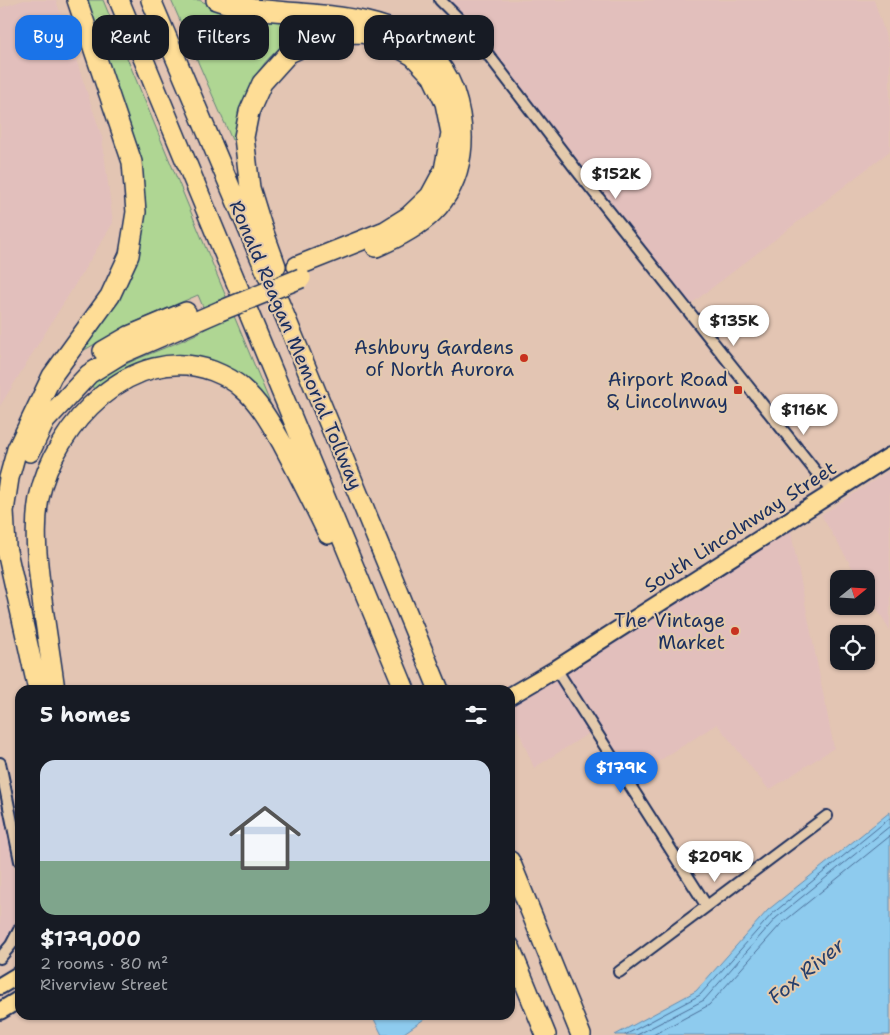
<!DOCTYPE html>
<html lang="en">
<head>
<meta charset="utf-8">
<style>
	body { margin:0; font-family:"Shantell Sans",sans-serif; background:#242831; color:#f1f3f6; height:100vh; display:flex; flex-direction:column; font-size:19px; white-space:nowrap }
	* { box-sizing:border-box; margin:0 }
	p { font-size:16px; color:#9ea1a6 }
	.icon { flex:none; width:28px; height:28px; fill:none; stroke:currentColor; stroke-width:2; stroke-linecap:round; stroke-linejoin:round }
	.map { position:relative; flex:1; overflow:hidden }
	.drawer { position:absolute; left:15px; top:685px; width:500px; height:335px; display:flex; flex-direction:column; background:#171b24; border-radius:15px; box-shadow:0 1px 4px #0004 }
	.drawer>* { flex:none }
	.hud { position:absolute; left:15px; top:15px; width:500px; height:45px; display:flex; gap:10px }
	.needle { width:32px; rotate:72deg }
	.tools { position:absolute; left:830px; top:570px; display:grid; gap:10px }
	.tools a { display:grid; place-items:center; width:45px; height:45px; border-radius:10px; background:#171b24; box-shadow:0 1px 4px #0004; font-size:25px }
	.price { position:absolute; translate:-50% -42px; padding:0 11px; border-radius:18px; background:#fff; color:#222; font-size:16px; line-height:32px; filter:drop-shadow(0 1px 2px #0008) }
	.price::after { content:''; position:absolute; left:50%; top:30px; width:15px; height:11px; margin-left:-8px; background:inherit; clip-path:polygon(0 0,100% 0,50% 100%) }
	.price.current { background:#1a73e8; color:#fff }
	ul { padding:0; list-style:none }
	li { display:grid; align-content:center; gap:10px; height:265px; padding:0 25px }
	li+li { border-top:1px solid #363941 }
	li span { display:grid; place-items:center; height:155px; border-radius:15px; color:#555 }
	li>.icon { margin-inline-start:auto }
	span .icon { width:90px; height:90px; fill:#fffc; stroke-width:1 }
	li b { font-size:21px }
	h2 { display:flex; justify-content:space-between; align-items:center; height:60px; padding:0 25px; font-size:21px }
	.chip { padding:0 18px; border-radius:15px; background:#171b24; box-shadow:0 1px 4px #0004; font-size:18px; line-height:45px }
	.chip.current { background:#1a73e8; color:#fff }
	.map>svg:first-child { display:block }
	.built { fill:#e2bfbc }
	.green { fill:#afd693; stroke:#658278 }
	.water { fill:#8ecbee; stroke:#608db4 }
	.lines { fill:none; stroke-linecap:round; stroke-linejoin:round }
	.shore { stroke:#496d98; stroke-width:1 }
	.street-casing { stroke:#1b2f5e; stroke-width:14 }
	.primary-casing { stroke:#1b2f5e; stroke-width:20 }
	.highway-casing { stroke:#1b2f5e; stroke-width:22 }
	.street { stroke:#e4caac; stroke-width:10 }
	.primary { stroke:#fedd96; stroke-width:16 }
	.highway { stroke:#fedd96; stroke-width:19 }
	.highway-bridge-casing { stroke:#1b2f5e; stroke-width:22; stroke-linecap:butt }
	.highway-bridge { stroke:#fedd96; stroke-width:19 }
	.poi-dot { fill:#c8321e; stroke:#e4caac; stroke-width:2 }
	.labels { text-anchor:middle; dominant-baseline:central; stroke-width:4; stroke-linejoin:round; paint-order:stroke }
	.street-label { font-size:19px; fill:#1b2f5e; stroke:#e4caac }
	.poi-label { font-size:19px; fill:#1b2f5e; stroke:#e4caac; text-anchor:end }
	.water-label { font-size:20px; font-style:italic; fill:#263f6c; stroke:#e4caac }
</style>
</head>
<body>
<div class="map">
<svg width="890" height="1035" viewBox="0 0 890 1035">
	<rect width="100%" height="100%" fill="#e3c5b3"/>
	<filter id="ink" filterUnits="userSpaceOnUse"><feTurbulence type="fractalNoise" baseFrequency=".02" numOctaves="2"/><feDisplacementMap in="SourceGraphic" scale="10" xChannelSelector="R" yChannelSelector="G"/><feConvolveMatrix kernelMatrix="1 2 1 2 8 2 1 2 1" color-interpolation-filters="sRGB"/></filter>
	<g filter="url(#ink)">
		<path class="built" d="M 24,0 L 56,0 L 102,137 L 113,223 L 0,406 L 0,8 Z
			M 449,0 L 874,0 L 890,49 L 890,151 L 691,304 L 470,22 Z
			M 890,470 L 890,630 L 866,591 L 866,579 L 859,579 L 821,515 Z
			M 789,522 L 834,748 L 769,790 L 717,724 L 629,780 L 558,669 Z
			M 555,670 L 594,730 L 534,768 L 510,710 L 510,697 Z
			M 0,799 L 19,890 L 17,916 L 9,940 L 0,950 Z"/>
		<path class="green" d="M 86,0 L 103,0 L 273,410 L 203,360 L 95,390 L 90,384 C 127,358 172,349 211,326 L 198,295 L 126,326 L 81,352 L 87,345 L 144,210 L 144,190 L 140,165 Z
			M 171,0 L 199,0 L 223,11 L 336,25 C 273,33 243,80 235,139 L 232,140 Z"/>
		<path class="water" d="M 890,812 L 890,1035 L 615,1035 L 696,991 L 768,910 Z
			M 372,1015 L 430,1015 L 401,1035 L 382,1035 Z"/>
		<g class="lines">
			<path class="shore" d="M 625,1035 L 700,995 L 772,914 L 890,818
				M 637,1035 L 704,1000 L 776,918 L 890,826
				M 653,1035 L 709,1005 L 781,924 L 890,836"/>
			<defs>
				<path id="street" d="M 440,0 L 467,27 L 578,172 L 832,492
					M 556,669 L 706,905
					M 0,763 L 20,861
					M 0,958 L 11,945 L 20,928
					M 619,972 L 827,816"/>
				<path id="primary" d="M 510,696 L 556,669 L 890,456
					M 0,986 L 20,974
					M 0,1011 L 20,999"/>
				<path id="highway" d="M 119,0 L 405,690
					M 151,0 L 284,314 L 439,690
					M 216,0 C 225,3 235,6 245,8 C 318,18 422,6 454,91 C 461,112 464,132 461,154 C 454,205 421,228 376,247
					M 276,266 L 262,227 L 250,188 L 244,137 L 249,112 L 262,83 L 289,53 L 331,34 L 363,33 L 390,43 L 413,56 L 432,76 L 445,103 L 451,133 L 444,170 L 430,196 L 409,216 L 385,231 L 297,266
					M 103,351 L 129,336 L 186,312
					M 30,452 L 45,421 L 89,374 L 123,353 L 220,311
					M 38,690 L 6,547 L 4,511 L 9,478 L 17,449 L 52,376 L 110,296 L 129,255 L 136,212 L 132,162 L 77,0
					M 55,690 C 51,660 46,630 42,600 C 38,566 33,533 39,498 C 54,425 133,341 213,371 C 223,375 234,380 242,388 C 259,402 271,424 282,443 C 298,473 313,503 328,534
					M 510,861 L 581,1035
					M 510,947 L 546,1035"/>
			</defs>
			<use href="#street" class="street-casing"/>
			<use href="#primary" class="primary-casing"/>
			<use href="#highway" class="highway-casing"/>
			<use href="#street" class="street"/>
			<use href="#primary" class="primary"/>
			<use href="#highway" class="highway"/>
			<defs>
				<path id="highway-bridge" d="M 220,311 L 301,278"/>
			</defs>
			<use href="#highway-bridge" class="highway-bridge-casing"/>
			<use href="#highway-bridge" class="highway-bridge"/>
		</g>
	</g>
	<g class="poi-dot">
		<circle cx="524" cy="358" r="5"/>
		<rect x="733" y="385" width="10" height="10" rx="2.5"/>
		<circle cx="735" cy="631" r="5"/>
	</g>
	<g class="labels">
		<g class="street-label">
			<text transform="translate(296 345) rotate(67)">Ronald Reagan Memorial Tollway</text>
			<text transform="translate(740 527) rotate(-33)">South Lincolnway Street</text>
		</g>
		<g class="poi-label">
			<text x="514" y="347">Ashbury Gardens<tspan x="514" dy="22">of North Aurora</tspan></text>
			<text x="728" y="379">Airport Road<tspan x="728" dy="22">&amp; Lincolnway</tspan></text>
			<text x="725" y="620">The Vintage<tspan x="725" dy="22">Market</tspan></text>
		</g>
		<g class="water-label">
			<text transform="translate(806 971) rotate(-39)">Fox River</text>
		</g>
	</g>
</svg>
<div class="tools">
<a><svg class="needle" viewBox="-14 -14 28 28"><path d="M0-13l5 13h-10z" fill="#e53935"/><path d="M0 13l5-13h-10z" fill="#9ea1a6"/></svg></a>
<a><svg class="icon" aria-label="locate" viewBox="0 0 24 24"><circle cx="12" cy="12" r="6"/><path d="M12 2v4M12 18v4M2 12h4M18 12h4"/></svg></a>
</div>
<b class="price" style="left:616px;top:200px">$152K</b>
<b class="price" style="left:734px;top:347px">$135K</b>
<b class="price" style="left:804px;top:436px">$116K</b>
<b class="price current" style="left:621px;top:794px">$179K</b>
<b class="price" style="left:715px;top:883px">$209K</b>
<div class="hud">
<a class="chip current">Buy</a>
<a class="chip">Rent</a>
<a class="chip">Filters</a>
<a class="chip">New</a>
<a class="chip">Apartment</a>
</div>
<section class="drawer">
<h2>5 homes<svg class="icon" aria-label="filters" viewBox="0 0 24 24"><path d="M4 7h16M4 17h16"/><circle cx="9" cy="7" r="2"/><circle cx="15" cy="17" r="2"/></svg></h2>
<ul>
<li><span style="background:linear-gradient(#c9d6e8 65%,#7fa58c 0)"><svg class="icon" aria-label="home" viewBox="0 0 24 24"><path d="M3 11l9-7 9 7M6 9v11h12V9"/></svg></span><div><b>$179,000</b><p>2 rooms · 80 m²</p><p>Riverview Street</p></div></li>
</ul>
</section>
</div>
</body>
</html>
